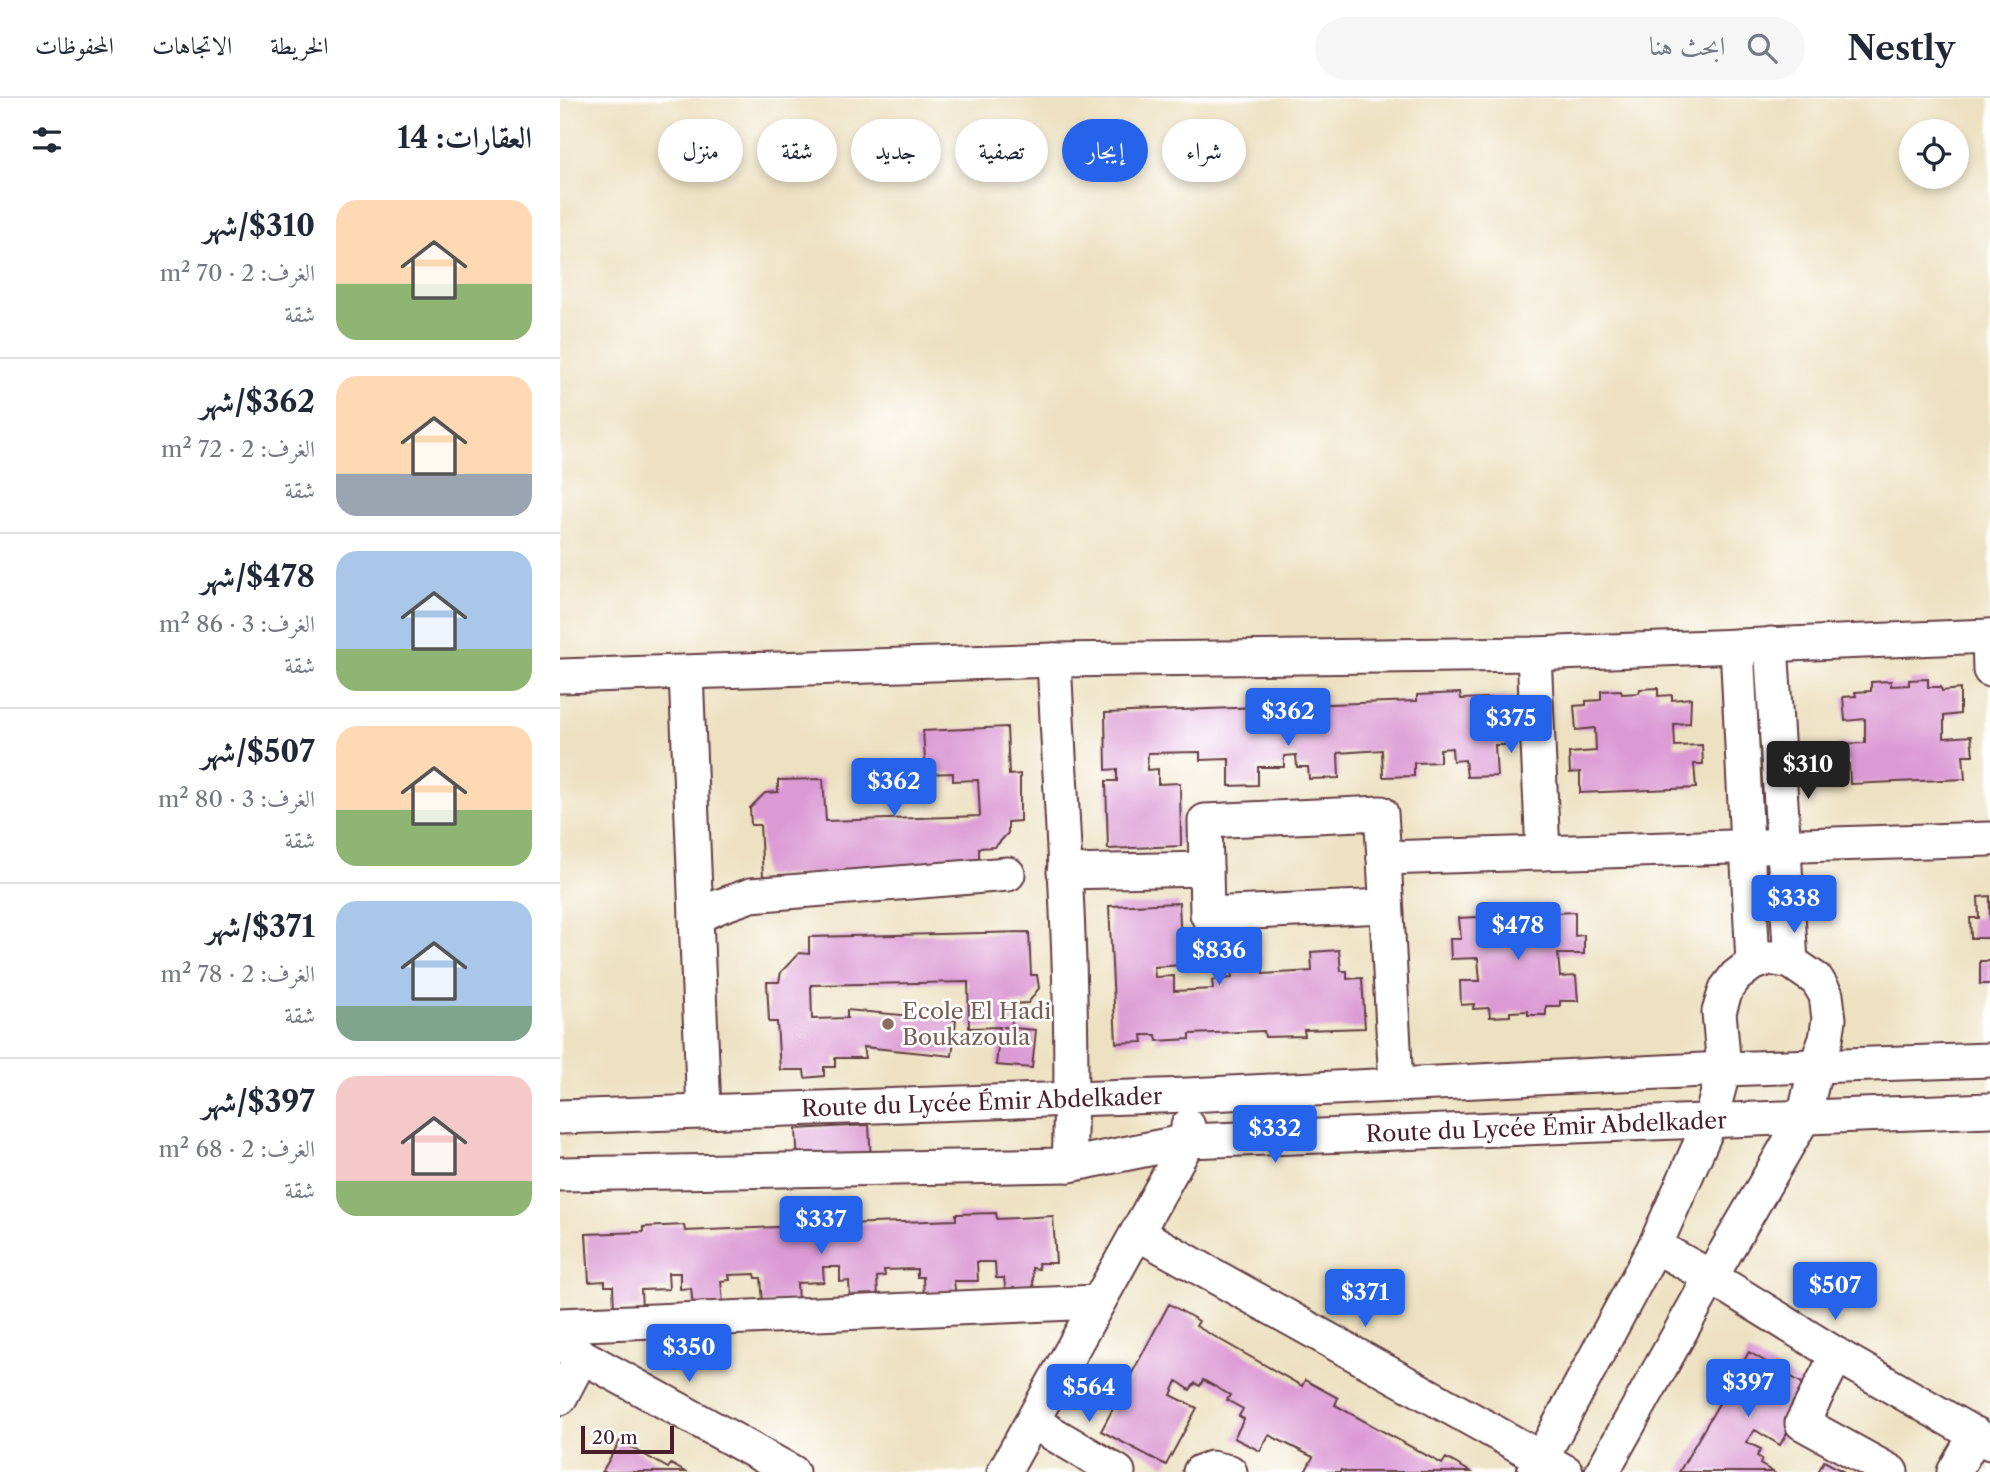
<!DOCTYPE html>
<html lang="ar">
<head>
<meta charset="utf-8">
<style>
	body { margin:0; font-family:"Libre Caslon Text",Amiri,serif; background:#f6f6f7; color:#1f2937; direction:rtl; height:100vh; display:flex; flex-direction:column; font-size:26px; white-space:nowrap }
	* { box-sizing:border-box; margin:0 }
	p { font-size:23px; color:#747a83 }
	.icon { flex:none; width:38px; height:38px; fill:none; stroke:currentColor; stroke-width:2; stroke-linecap:round; stroke-linejoin:round }
	.map { position:relative; flex:1; overflow:hidden; direction:ltr }
	.drawer { display:flex; flex-direction:column; background:#fff; width:560px }
	.drawer>* { flex:none }
	.guide { position:absolute; left:21px; top:21px; width:665px; height:63px; direction:rtl; display:flex; gap:14px }
	.tools { position:absolute; left:1339px; top:21px; display:grid; gap:14px }
	.tools a { display:grid; place-items:center; width:70px; height:70px; border-radius:50%; background:#fff; box-shadow:0 4px 10px #0003; font-size:35px }
	.scale { position:absolute; left:21px; bottom:18px; width:93px; box-sizing:border-box; padding-left:7px; border:4px solid #4a1f2b; border-top:0; font-size:19px; line-height:24px; white-space:nowrap; color:#4a1f2b; -webkit-text-stroke:5px #fff; paint-order:stroke }
	.price { position:absolute; translate:-50% -60px; padding:0 16px; border-radius:7px; background:#2563eb; color:#fff; font-size:23px; line-height:46px; filter:drop-shadow(0 2px 4px #0008) }
	.price::after { content:''; position:absolute; left:50%; top:42px; width:21px; height:16px; margin-left:-10px; background:inherit; clip-path:polygon(0 0,100% 0,50% 100%) }
	.price.selected { background:#222; color:#fff }
	ul { padding:0; list-style:none }
	li { display:flex; align-items:center; gap:21px; height:175px; padding:0 28px }
	li+li { border-top:2px solid #e0e1e3 }
	li span { display:grid; place-items:center; flex:none; width:196px; height:140px; border-radius:21px; color:#555 }
	li>.icon { margin-inline-start:auto }
	span .icon { width:84px; height:84px; fill:#fffc; stroke-width:1 }
	li b { font-size:30px }
	h2 { display:flex; justify-content:space-between; align-items:center; height:84px; padding:0 28px; font-size:30px }
	.pill { padding:0 24px; border-radius:32px; background:#fff; box-shadow:0 4px 10px #0003; font-size:24px; line-height:63px }
	.pill.selected { background:#2563eb; color:#fff }
	header { display:flex; align-items:center; gap:42px; box-sizing:border-box; height:98px; padding:0 35px; background:#fff; border-bottom:2px solid #e0e1e3 }
	header strong { font-size:33px }
	nav { display:flex; gap:38px; margin-inline-start:auto; font-size:24px }
	.search { width:490px; height:63px; background:#f6f6f7; display:flex; align-items:center; gap:18px; box-sizing:border-box; padding:0 24px; border-radius:38px; color:#747a83; font-size:26px }
	main { display:flex; flex:1; min-height:0 }
	.map>svg:first-child { display:block }
	.building { fill:#db9ad4 }
	.lines { fill:none; stroke-linecap:round; stroke-linejoin:round }
	.minor-casing { stroke:#623c42; stroke-width:37 }
	.minor { stroke:#fff; stroke-width:33 }
	.education-dot { fill:#8d6e63; stroke:#fff; stroke-width:2.5 }
	.labels { text-anchor:middle; dominant-baseline:central; stroke-width:5; stroke-linejoin:round; paint-order:stroke }
	.education-label { font-size:23px; fill:#785e54; stroke:#fff; text-anchor:start }
	.street-label { font-size:23px; fill:#4a1f2b; stroke:#fff }
</style>
</head>
<body>
<header>
<strong>Nestly</strong>
<div class="search"><svg class="icon" aria-label="search" viewBox="0 0 24 24"><circle cx="10" cy="10" r="6"/><path d="M15 15l6 6"/></svg>ابحث هنا</div>
<nav><a>الخريطة</a><a>الاتجاهات</a><a>المحفوظات</a></nav>
</header>
<main>
<div class="map">
<svg width="1430" height="1374" viewBox="0 0 1430 1374">
	<rect width="100%" height="100%" fill="#fff"/>
	<filter id="ink" filterUnits="userSpaceOnUse"><feTurbulence type="fractalNoise" baseFrequency=".0143" numOctaves="2"/><feDisplacementMap in="SourceGraphic" scale="14" xChannelSelector="R" yChannelSelector="G"/><feConvolveMatrix kernelMatrix="1 2 1 2 8 2 1 2 1" color-interpolation-filters="sRGB"/></filter>
	<filter id="wash" filterUnits="userSpaceOnUse"><feTurbulence type="fractalNoise" baseFrequency=".00686" numOctaves="4" result="noise"/><feDisplacementMap in="SourceGraphic" scale="28" xChannelSelector="R" yChannelSelector="G"/><feGaussianBlur stdDeviation="1.57" result="paint"/><feColorMatrix in="noise" values="0 0 0 0 0 0 0 0 0 0 0 0 0 0 0 0 0 1.4 0 .05"/><feComposite in="paint" operator="in"/></filter>
	<g filter="url(#wash)">
		<rect width="100%" height="100%" fill="#ede1c1"/>
		<g id="blocks">
			<path class="building" d="M 1368,581 L 1368,589 L 1381,589 L 1382,593 L 1400,591 L 1400,616 L 1384,618 L 1384,640 L 1411,638 L 1413,657 L 1403,657 L 1405,681 L 1290,686 L 1289,665 L 1279,666 L 1278,646 L 1305,645 L 1305,621 L 1285,623 L 1283,599 L 1296,598 L 1295,594 L 1311,593 L 1311,584 L 1331,583 L 1331,588 L 1349,587 L 1349,582 Z
				M 1098,590 L 1098,598 L 1112,597 L 1112,602 L 1131,600 L 1130,625 L 1114,626 L 1115,648 L 1142,647 L 1143,666 L 1134,666 L 1136,690 L 1020,695 L 1020,674 L 1010,675 L 1009,655 L 1036,653 L 1035,630 L 1016,632 L 1014,608 L 1026,607 L 1026,603 L 1041,602 L 1041,593 L 1061,592 L 1062,596 L 1079,595 L 1080,591 Z
				M 900,595 L 901,601 L 955,599 L 955,647 L 935,647 L 937,678 L 907,679 L 905,662 L 893,663 L 892,650 L 880,651 L 880,664 L 854,665 L 854,678 L 823,679 L 822,652 L 778,655 L 779,680 L 749,681 L 748,669 L 737,669 L 736,657 L 724,658 L 724,669 L 698,669 L 698,687 L 669,688 L 669,661 L 640,662 L 640,654 L 588,655 L 587,672 L 598,671 L 598,686 L 620,685 L 621,748 L 548,751 L 546,683 L 557,683 L 557,671 L 546,672 L 545,615 L 700,609 L 700,604 L 741,601 L 741,607 L 857,603 L 857,597 Z
				M 447,629 L 449,677 L 460,676 L 460,723 L 448,724 L 448,735 L 435,749 L 419,750 L 419,771 L 203,778 L 200,727 L 191,727 L 190,710 L 205,695 L 218,694 L 218,682 L 263,681 L 266,723 L 420,718 L 418,682 L 393,683 L 393,675 L 366,676 L 363,633 Z
				M 1430,798 L 1430,840 L 1411,840 L 1410,820 L 1419,820 L 1418,799 Z
				M 619,805 L 622,867 L 594,869 L 595,879 L 614,878 L 614,893 L 653,891 L 652,882 L 672,880 L 670,859 L 701,857 L 703,876 L 752,873 L 751,854 L 779,852 L 781,873 L 787,873 L 787,881 L 802,880 L 805,930 L 744,932 L 745,938 L 705,939 L 704,933 L 630,936 L 630,941 L 597,943 L 596,937 L 582,937 L 583,944 L 556,945 L 549,808 Z
				M 1015,814 L 1015,838 L 1024,837 L 1024,856 L 998,856 L 1000,879 L 1016,878 L 1018,903 L 1000,903 L 1000,908 L 986,908 L 986,917 L 968,917 L 968,913 L 950,914 L 950,918 L 930,919 L 929,910 L 913,911 L 914,906 L 901,907 L 900,883 L 920,883 L 918,860 L 891,861 L 890,841 L 901,841 L 899,820 Z
				M 469,834 L 471,877 L 477,877 L 479,890 L 468,905 L 451,906 L 452,929 L 443,929 L 476,932 L 472,970 L 436,967 L 440,929 L 409,930 L 408,884 L 251,887 L 252,921 L 287,920 L 287,912 L 396,922 L 392,958 L 303,949 L 305,960 L 275,960 L 275,969 L 264,969 L 264,978 L 245,980 L 244,972 L 220,972 L 217,924 L 209,924 L 207,884 L 219,884 L 221,874 L 239,855 L 249,856 L 249,839 Z
				M 1420,863 L 1430,863 L 1430,886 L 1420,886 Z
				M 309,1027 L 311,1063 L 238,1067 L 236,1031 Z
				M 436,1115 L 437,1121 L 493,1118 L 496,1165 L 478,1165 L 479,1171 L 472,1170 L 474,1196 L 446,1196 L 444,1180 L 436,1180 L 435,1164 L 417,1164 L 418,1183 L 394,1183 L 396,1200 L 364,1201 L 363,1179 L 357,1179 L 357,1171 L 324,1172 L 325,1178 L 317,1179 L 318,1200 L 290,1202 L 289,1183 L 280,1184 L 280,1169 L 263,1169 L 264,1184 L 237,1185 L 238,1204 L 203,1205 L 201,1180 L 196,1180 L 195,1176 L 169,1177 L 170,1182 L 161,1183 L 163,1207 L 133,1208 L 131,1190 L 120,1191 L 120,1175 L 108,1175 L 109,1191 L 81,1192 L 82,1210 L 54,1211 L 53,1188 L 45,1188 L 45,1183 L 29,1184 L 26,1136 L 83,1134 L 83,1129 L 124,1127 L 125,1133 L 240,1128 L 240,1122 L 285,1120 L 285,1126 L 396,1122 L 396,1116 Z
				M 609,1206 L 639,1223 L 636,1228 L 742,1288 L 745,1282 L 778,1300 L 775,1307 L 882,1366 L 886,1360 L 911,1374 L 786,1374 L 781,1372 L 780,1374 L 745,1374 L 753,1359 L 709,1337 L 700,1353 L 674,1340 L 684,1321 L 679,1318 L 683,1311 L 667,1302 L 670,1297 L 643,1282 L 640,1288 L 635,1285 L 630,1292 L 617,1283 L 611,1297 L 637,1310 L 606,1367 L 541,1333 Z
				M 1189,1254 L 1252,1291 L 1220,1347 L 1195,1332 L 1186,1344 L 1201,1351 L 1197,1358 L 1202,1361 L 1200,1366 L 1213,1374 L 1119,1374 Z
				M 60,1343 L 108,1370 L 111,1366 L 125,1374 L 42,1374 Z
				M 1264,1363 L 1284,1374 L 1258,1374 Z"/>
		</g>
	</g>
	<g filter="url(#ink)">
		<use href="#blocks" fill-opacity="0" stroke="#623c42" stroke-width="2"/>
		<g class="lines">
			<defs>
				<g id="minor">
					<path d="M 1429,538 L 1430,572"/>
					<path d="M 1211,546 L 1231,864"/>
					<path d="M 1177,548 L 1193,865"/>
					<path d="M 974,556 L 983,755"/>
					<path d="M 494,562 C 502,730 516,899 509,1067"/>
					<path d="M 126,575 L 144,1013"/>
					<path d="M 0,578 L 494,562 L 974,556 L 1430,538"/>
					<path d="M 824,760 L 821,715 L 645,723 L 647,816 L 825,808"/>
					<path d="M 504,774 L 646,771"/>
					<path d="M 136,819 L 160,808 L 191,797 L 448,776"/>
					<path d="M 836,987 L 824,760 L 1430,741"/>
					<path id="s1" d="M 0,1019 L 628,997 L 1164,971 L 1430,962"/>
					<path id="s2" d="M 0,1076 L 509,1067 L 628,1043 L 1430,1012"/>
					<path d="M 577,1135 L 1006,1374"/>
					<path d="M 1095,1148 L 1151,1179 L 1277,1257 L 1430,1345"/>
					<path d="M 0,1227 L 537,1204"/>
					<path d="M 0,1246 L 232,1374"/>
					<path d="M 1277,1257 L 1242,1325 L 1331,1374"/>
					<path d="M 0,1300 L 22,1258"/>
					<path d="M 473,1324 L 558,1374"/>
					<path d="M 444,1374 L 628,1043 L 628,1028"/>
					<path d="M 640,1374 L 651,1370 L 670,1374"/>
					<path d="M 974,1374 L 1095,1148 L 1150,1024 L 1164,971 L 1159,914 L 1166,891 L 1176,878 L 1193,865 L 1212,860 L 1231,864 L 1257,882 L 1266,897 L 1269,921 L 1266,941 L 1256,968 L 1244,1019 L 1151,1179 L 1042,1374"/>
					<path d="M 1394,1374 L 1416,1336"/>
				</g>
			</defs>
			<use href="#minor" class="minor-casing"/>
			<use href="#minor" class="minor"/>
		</g>
	</g>
	<circle class="education-dot" cx="328" cy="926" r="7"/>
	<g class="labels">
		<g class="education-label">
			<text x="342" y="913">Ecole El Hadi<tspan x="342" dy="26">Boukazoula</tspan></text>
		</g>
		<g class="street-label">
			<text stroke="none"><textPath href="#s1" startOffset="422">Route du Lycée Émir Abdelkader</textPath></text>
			<text stroke="none"><textPath href="#s2" startOffset="989">Route du Lycée Émir Abdelkader</textPath></text>
		</g>
	</g>
</svg>
<div class="tools">
<a><svg class="icon" aria-label="locate" viewBox="0 0 24 24"><circle cx="12" cy="12" r="6"/><path d="M12 2v4M12 18v4M2 12h4M18 12h4"/></svg></a>
</div>
<div class="scale">20 m</div>
<b class="price" style="left:728px;top:650px">$362</b>
<b class="price" style="left:951px;top:657px">$375</b>
<b class="price selected" style="left:1248px;top:703px">$310</b>
<b class="price" style="left:334px;top:720px">$362</b>
<b class="price" style="left:1234px;top:837px">$338</b>
<b class="price" style="left:958px;top:864px">$478</b>
<b class="price" style="left:659px;top:889px">$836</b>
<b class="price" style="left:715px;top:1067px">$332</b>
<b class="price" style="left:261px;top:1158px">$337</b>
<b class="price" style="left:1275px;top:1224px">$507</b>
<b class="price" style="left:805px;top:1231px">$371</b>
<b class="price" style="left:129px;top:1286px">$350</b>
<b class="price" style="left:1188px;top:1321px">$397</b>
<b class="price" style="left:529px;top:1326px">$564</b>
<div class="guide">
<a class="pill">شراء</a>
<a class="pill selected">إيجار</a>
<a class="pill">تصفية</a>
<a class="pill">جديد</a>
<a class="pill">شقة</a>
<a class="pill">منزل</a>
</div>
</div>
<section class="drawer">
<h2>العقارات: 14<svg class="icon" aria-label="filters" viewBox="0 0 24 24"><path d="M4 7h16M4 17h16"/><circle cx="9" cy="7" r="2"/><circle cx="15" cy="17" r="2"/></svg></h2>
<ul>
<li><span style="background:linear-gradient(#ffd9b3 60%,#8fb573 0)"><svg class="icon" aria-label="home" viewBox="0 0 24 24"><path d="M3 11l9-7 9 7M6 9v11h12V9"/></svg></span><div><b>$310/شهر</b><p>الغرف: 2 · 70 m²</p><p>شقة</p></div></li>
<li><span style="background:linear-gradient(#ffd9b3 70%,#9aa5b1 0)"><svg class="icon" aria-label="home" viewBox="0 0 24 24"><path d="M3 11l9-7 9 7M6 9v11h12V9"/></svg></span><div><b>$362/شهر</b><p>الغرف: 2 · 72 m²</p><p>شقة</p></div></li>
<li><span style="background:linear-gradient(#a9c7e8 70%,#8fb573 0)"><svg class="icon" aria-label="home" viewBox="0 0 24 24"><path d="M3 11l9-7 9 7M6 9v11h12V9"/></svg></span><div><b>$478/شهر</b><p>الغرف: 3 · 86 m²</p><p>شقة</p></div></li>
<li><span style="background:linear-gradient(#ffd9b3 60%,#8fb573 0)"><svg class="icon" aria-label="home" viewBox="0 0 24 24"><path d="M3 11l9-7 9 7M6 9v11h12V9"/></svg></span><div><b>$507/شهر</b><p>الغرف: 3 · 80 m²</p><p>شقة</p></div></li>
<li><span style="background:linear-gradient(#a9c7e8 75%,#7fa58c 0)"><svg class="icon" aria-label="home" viewBox="0 0 24 24"><path d="M3 11l9-7 9 7M6 9v11h12V9"/></svg></span><div><b>$371/شهر</b><p>الغرف: 2 · 78 m²</p><p>شقة</p></div></li>
<li><span style="background:linear-gradient(#f6c9c9 75%,#8fb573 0)"><svg class="icon" aria-label="home" viewBox="0 0 24 24"><path d="M3 11l9-7 9 7M6 9v11h12V9"/></svg></span><div><b>$397/شهر</b><p>الغرف: 2 · 68 m²</p><p>شقة</p></div></li>
</ul>
</section>
</main>
</body>
</html>
